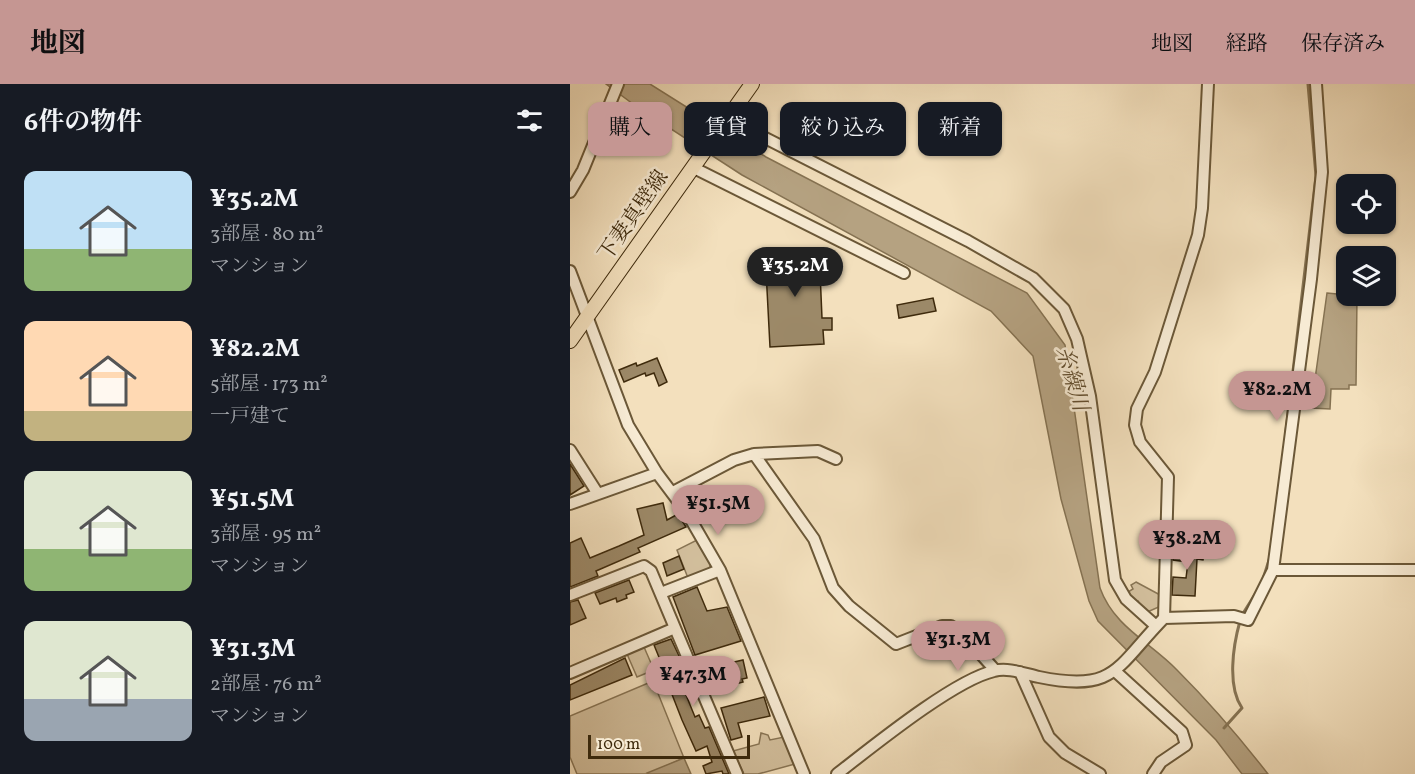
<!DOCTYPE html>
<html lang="ja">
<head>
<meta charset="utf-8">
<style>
	body { margin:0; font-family:Vollkorn,"Noto Serif JP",serif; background:#242831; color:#f1f3f6; height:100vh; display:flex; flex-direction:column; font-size:22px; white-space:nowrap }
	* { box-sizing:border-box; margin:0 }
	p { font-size:20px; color:#9ea1a6 }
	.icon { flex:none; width:33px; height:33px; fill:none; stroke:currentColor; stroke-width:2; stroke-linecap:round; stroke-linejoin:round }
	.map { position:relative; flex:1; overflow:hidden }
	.sheet { display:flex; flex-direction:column; background:#171b24; width:570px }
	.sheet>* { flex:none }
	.top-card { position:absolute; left:18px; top:18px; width:570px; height:54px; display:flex; gap:12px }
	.fabs { position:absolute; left:766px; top:90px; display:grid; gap:12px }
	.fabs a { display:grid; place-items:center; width:60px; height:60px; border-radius:12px; background:#171b24; box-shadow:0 2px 4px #0004; font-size:30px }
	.scale { position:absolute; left:18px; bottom:15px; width:162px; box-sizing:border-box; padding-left:6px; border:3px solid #3e2a0c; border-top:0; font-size:16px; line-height:21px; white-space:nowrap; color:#3e2a0c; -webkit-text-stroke:4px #f7ebd4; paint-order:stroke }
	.price { position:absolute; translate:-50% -51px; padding:0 14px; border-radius:21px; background:#c59692; color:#111; font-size:20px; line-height:39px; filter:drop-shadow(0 2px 3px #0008) }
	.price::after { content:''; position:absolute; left:50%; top:36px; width:18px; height:14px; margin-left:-9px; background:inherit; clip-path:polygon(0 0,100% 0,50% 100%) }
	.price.on { background:#222; color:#fff }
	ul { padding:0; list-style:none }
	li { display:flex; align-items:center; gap:18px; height:150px; padding:0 24px }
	li span { display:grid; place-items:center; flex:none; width:168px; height:120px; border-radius:12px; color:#555 }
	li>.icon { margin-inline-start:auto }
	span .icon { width:72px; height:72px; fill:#fffc; stroke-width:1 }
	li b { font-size:26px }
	h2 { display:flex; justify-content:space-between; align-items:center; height:72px; padding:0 24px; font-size:26px }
	.pill { padding:0 21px; border-radius:12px; background:#171b24; box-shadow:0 2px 4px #0004; font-size:21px; line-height:54px }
	.pill.on { background:#c59692; color:#111 }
	header { display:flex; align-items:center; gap:36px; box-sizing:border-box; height:84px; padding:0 30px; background:#c59692; color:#111 }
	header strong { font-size:28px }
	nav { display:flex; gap:33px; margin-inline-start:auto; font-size:21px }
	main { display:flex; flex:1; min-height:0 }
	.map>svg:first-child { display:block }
	.green { fill:#d4c19f; stroke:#897656; stroke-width:1.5 }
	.water { fill:#b5a281; stroke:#857252; stroke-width:1.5 }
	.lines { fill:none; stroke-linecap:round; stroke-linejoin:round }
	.stream { stroke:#857252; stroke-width:3 }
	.building { fill:#9c8968; stroke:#3e2a0c; stroke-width:1.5 }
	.minor-casing { stroke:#6b5838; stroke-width:14 }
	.major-casing { stroke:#3e2a0c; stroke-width:16 }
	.minor { stroke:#f7ebd4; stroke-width:10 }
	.major { stroke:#f3e0bd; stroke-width:14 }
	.labels { text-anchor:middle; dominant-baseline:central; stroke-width:5; stroke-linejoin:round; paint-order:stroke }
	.street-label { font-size:21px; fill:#3e2a0c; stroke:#f7ebd4 }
	.water-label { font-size:22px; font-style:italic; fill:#624e2f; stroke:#f7ebd4 }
</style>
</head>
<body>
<header>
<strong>地図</strong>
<nav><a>地図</a><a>経路</a><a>保存済み</a></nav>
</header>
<main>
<section class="sheet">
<h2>6件の物件<svg class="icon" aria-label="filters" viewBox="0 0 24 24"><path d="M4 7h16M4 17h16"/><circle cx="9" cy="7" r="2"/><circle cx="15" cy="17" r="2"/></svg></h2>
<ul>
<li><span style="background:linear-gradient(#bfe0f5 65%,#8fb573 0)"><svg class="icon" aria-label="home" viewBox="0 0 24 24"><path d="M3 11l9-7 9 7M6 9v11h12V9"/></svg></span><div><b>¥35.2M</b><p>3部屋 · 80 m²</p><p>マンション</p></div></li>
<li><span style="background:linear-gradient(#ffd9b3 75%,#c2b280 0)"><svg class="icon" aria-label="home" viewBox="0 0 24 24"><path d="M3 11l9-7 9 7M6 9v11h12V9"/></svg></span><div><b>¥82.2M</b><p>5部屋 · 173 m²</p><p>一戸建て</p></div></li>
<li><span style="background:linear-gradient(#dfe7d0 65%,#8fb573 0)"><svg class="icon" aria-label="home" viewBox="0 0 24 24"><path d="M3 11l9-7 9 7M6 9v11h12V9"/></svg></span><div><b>¥51.5M</b><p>3部屋 · 95 m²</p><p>マンション</p></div></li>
<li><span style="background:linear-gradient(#dfe7d0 65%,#9aa5b1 0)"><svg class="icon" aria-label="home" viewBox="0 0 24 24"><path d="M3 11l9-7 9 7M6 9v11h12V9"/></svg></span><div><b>¥31.3M</b><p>2部屋 · 76 m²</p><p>マンション</p></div></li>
</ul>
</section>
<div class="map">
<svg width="845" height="690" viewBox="0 0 845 690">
	<rect width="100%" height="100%" fill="#f3e0bd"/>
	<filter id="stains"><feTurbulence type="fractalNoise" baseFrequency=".00333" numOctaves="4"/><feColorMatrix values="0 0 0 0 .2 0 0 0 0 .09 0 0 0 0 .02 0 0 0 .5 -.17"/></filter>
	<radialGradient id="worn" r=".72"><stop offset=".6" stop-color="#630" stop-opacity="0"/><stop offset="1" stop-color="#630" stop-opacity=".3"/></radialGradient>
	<path class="green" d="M 129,455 L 141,479 L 139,486 L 118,494 L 107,466 Z
		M 566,498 L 592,512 L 591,522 L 575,529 L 568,517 L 565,519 L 558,508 L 563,505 L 561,501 Z
		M 74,563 L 84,586 L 67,593 L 57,570 Z
		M 83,597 L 114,674 L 78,690 L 7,690 L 0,673 L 0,632 Z
		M 191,649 L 198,651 L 200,656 L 214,653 L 225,680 L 188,690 L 174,690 L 163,667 L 189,660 Z"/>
	<path class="water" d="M 36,0 L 80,0 L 196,73 L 457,209 L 495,261 L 530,504 C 544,543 580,558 607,586 C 640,619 670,654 698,690 L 672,690 L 646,656 L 528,537 L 519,517 L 491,415 L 463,272 L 421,227 L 172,91 L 67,23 Z
		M 757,209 L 787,212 L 786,301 L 779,301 L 779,305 L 761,305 L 760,325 L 741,324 Z
		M 114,674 L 121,690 L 78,690 L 77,689 Z"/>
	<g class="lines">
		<path class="stream" d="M 716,347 L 746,92 L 738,0
			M 693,495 L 700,473
			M 672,531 L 689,504
			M 654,644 L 672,624 C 657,602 663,562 670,537"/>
	</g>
	<path class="building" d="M 249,164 L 252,234 L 262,234 L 262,246 L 253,246 L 254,260 L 200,263 L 195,167 Z
		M 363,214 L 366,227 L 329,234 L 327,221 Z
		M 87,274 L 97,298 L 89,302 L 84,289 L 76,292 L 75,289 L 54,298 L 49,286 L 66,279 L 67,282 Z
		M 0,380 L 14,402 L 0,411 Z
		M 93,419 L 97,436 L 108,430 L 116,443 L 68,464 L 70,468 L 26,487 L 28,492 L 0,503 L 0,459 L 11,454 L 20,474 L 49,462 L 74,451 L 67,425 Z
		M 625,463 L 635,465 L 633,476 L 627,475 L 625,512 L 602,511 L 603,493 L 616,494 L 618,478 L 603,476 L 603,464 L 625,465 Z
		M 109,472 L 114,485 L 97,492 L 93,479 Z
		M 59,496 L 64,508 L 56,511 L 57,514 L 47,518 L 46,514 L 30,520 L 25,509 Z
		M 127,503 L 137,527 L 157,523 L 171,557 L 125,571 L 103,513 Z
		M 8,516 L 16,534 L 0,541 L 0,518 Z
		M 101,555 L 111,576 L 93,583 L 84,561 Z
		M 55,574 L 62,591 L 0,616 L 0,601 Z
		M 173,576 L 177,594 L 172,595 L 173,598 L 143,606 L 138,584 Z
		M 116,590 L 124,608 L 116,611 L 125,633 L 129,631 L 135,644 L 139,643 L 159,690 L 153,690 L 152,687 L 136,690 L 133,682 L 142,678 L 137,662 L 126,667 L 112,636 L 96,595 Z
		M 194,613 L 200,632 L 168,639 L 172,653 L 161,656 L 151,624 Z"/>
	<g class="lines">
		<defs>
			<path id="minor" d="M 158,35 L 398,157 L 463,194 L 494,225 L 507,255 L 520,312 L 545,496 L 556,515 L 586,542
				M 124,84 L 334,189
				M 0,108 L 13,86 L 48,0
				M 0,187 L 58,341 L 87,389 L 117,429 L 150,486 L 234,690
				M 0,366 L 28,410
				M 184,370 L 248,367 L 266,375
				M 103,408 L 164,376 L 184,370 L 244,455 L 263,504 L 279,522 L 326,560 L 372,542 L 381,542 L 400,558 L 425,586
				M 0,420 L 87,389
				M 703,486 L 845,486
				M 91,509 L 150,486
				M 0,511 L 74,482 L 81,487 L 105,544 L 0,589
				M 594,534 L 598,393 L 570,358 L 565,341 L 567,325 L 585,288 L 628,151 L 632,124 L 638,0
				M 105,544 L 167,690
				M 545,587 L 612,648 L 616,661 L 591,678 L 583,690
				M 450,588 L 479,653 L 495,669 L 530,690
				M 267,690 C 302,663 384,596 424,587 C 438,583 455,590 469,593 C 546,609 546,583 594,534 L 664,532 L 678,536 L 703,486 L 741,195 L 752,88 L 746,0"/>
			<path id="major" d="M 0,257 L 182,0"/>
		</defs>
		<use href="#minor" class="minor-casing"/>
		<use href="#major" class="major-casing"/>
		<use href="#minor" class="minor"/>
		<use href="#major" class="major"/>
	</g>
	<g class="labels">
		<g class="street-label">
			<text transform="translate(64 132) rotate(-55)">下妻真壁線</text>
		</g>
		<g class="water-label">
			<text transform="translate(501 295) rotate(74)">糸繰川</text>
		</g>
	</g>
	<rect width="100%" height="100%" filter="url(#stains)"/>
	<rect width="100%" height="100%" fill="url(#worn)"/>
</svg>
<div class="fabs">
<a><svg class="icon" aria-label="locate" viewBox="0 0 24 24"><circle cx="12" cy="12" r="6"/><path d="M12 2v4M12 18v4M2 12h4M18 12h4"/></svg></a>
<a><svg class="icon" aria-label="layers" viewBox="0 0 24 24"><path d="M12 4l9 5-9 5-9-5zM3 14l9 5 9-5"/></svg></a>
</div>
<div class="scale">100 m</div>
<b class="price on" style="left:225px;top:214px">¥35.2M</b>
<b class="price" style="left:707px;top:338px">¥82.2M</b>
<b class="price" style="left:148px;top:452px">¥51.5M</b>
<b class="price" style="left:617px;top:487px">¥38.2M</b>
<b class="price" style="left:388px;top:588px">¥31.3M</b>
<b class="price" style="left:123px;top:623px">¥47.3M</b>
<div class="top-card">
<a class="pill on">購入</a>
<a class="pill">賃貸</a>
<a class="pill">絞り込み</a>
<a class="pill">新着</a>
</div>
</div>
</main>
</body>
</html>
